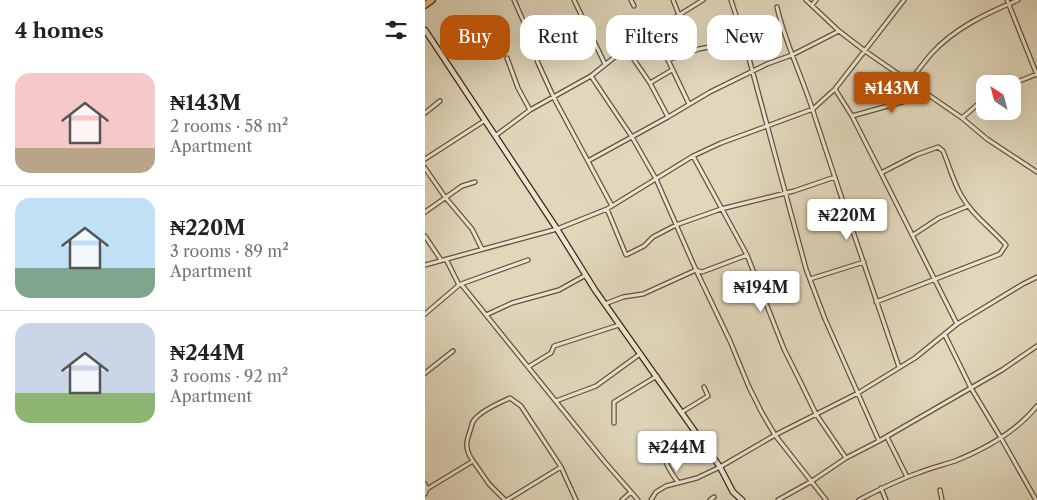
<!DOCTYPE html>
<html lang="en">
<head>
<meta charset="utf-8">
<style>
	body { margin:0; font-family:"Libre Caslon Text",serif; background:#f6f6f6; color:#222; height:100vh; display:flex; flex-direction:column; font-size:19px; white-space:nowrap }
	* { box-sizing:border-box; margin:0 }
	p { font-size:16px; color:#767676 }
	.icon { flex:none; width:28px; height:28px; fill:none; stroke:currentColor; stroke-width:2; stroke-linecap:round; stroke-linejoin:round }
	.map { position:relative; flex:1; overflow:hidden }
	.drawer { display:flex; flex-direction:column; background:#fff; width:425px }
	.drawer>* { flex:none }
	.hud { position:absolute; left:15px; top:15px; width:475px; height:45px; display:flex; gap:10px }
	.needle { width:32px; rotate:324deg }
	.fabs { position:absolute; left:551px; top:75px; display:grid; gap:10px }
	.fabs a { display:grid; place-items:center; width:45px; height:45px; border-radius:10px; background:#fff; box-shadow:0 5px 20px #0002; font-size:25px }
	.price { position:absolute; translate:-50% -42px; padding:0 11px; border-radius:5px; background:#fff; color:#222; font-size:16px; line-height:32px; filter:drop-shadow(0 1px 2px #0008) }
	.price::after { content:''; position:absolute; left:50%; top:30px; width:15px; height:11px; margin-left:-8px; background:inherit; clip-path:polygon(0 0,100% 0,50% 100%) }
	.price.current { background:#b45309; color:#fff }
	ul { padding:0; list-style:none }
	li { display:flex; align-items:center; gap:15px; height:125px; padding:0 15px }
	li+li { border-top:1px solid #e0e0e0 }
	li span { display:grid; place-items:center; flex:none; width:140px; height:100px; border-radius:15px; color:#555 }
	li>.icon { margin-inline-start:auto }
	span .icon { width:60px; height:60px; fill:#fffc; stroke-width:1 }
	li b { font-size:21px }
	h2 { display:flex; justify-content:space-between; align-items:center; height:60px; padding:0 15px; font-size:21px }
	.tag { padding:0 18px; border-radius:15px; background:#fff; box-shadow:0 5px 20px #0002; font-size:18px; line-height:45px }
	.tag.current { background:#b45309; color:#fff }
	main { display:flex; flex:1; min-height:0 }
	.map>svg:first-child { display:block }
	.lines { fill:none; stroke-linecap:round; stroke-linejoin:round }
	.street-casing { stroke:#61543e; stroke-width:5.5 }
	.secondary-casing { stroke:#362815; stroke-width:7 }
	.highway-casing { stroke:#362815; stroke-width:8 }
	.street { stroke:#ece5d3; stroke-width:3 }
	.secondary { stroke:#ece5d3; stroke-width:4.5 }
	.highway { stroke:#e0bc7e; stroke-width:5.5 }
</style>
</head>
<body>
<main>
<section class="drawer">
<h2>4 homes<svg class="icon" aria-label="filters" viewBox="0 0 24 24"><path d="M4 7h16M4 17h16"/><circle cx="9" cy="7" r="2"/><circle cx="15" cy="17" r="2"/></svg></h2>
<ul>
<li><span style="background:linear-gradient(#f6c9c9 75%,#b9a48a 0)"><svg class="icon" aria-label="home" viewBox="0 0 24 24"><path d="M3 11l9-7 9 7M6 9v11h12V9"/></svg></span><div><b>₦143M</b><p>2 rooms · 58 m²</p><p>Apartment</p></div></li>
<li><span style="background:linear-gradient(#bfe0f5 70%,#7fa58c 0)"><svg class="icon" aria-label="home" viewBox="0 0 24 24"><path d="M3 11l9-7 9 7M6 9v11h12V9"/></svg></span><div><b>₦220M</b><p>3 rooms · 89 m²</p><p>Apartment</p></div></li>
<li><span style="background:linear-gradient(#c9d6e8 70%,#8fb573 0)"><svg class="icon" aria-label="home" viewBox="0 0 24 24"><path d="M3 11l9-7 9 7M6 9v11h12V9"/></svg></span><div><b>₦244M</b><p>3 rooms · 92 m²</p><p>Apartment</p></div></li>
</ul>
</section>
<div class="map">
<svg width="612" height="500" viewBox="0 0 612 500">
	<rect width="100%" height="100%" fill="#e1d7bb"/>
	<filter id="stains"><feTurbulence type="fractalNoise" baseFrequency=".004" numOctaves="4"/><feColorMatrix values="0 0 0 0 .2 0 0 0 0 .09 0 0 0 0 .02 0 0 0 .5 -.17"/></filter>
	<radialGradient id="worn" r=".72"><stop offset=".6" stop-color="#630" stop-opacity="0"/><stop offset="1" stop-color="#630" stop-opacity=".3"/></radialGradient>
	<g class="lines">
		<defs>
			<path id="street" d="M 89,0 L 101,27 L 113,63 L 129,98 L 187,206
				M 149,0 L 180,64
				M 206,0 L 209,6
				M 248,0 L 254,15
				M 306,0 L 319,40 L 381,269 L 400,319 L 454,441
				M 381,0 L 414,31 L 440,51 L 537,118 L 562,139 L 612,172
				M 582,0 L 612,75
				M 387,5 L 391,0
				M 352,7 C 360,43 377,76 388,111 C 416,197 445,282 474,367
				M 201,48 L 225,83 L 243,117
				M 82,58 L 93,88 L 105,110
				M 166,76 L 207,137 L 231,179 L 271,270 L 305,341 L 324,387 L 337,413 L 350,435 L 401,500
				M 485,81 C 492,72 499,62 507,53 C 530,28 562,13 593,0
				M 225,83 L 247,70
				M 587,84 L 612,74
				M 410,89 L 427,116 L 456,173 L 532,324
				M 264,104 L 243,60 L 274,49 L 319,40
				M 0,113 L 15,101
				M 427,116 L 481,101 L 502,93
				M 537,118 L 560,98
				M 70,136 L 105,110 L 166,76 L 201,48 L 278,0
				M 268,156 L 322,255 L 359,349 L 374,379 L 391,414 L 421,458
				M 0,159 L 59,121
				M 163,161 L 243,117 L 285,92 L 342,64 L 367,55 L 414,31
				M 0,168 L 20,197 L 47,229 L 57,249
				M 182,209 L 201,255 L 219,246 L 228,237 L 251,225 L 296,209 L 369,191 L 410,177
				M 0,212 L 37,186 L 50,182
				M 488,235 L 514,218 L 543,206
				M 0,236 L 16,260
				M 21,259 L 34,285 L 36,284 L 179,461 L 213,500
				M 0,265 L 132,229 L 182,209 L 268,156 L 296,143 L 388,109 L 410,89 L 479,0
				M 385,279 L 439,262
				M 36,284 L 103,260
				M 451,302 L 575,254 L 581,245 C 566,228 547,215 536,195 C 528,181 524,165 518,151 L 513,147 L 491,155 L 456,173
				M 180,304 L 198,297 L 218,294 L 271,270 L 277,272 L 322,255
				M 0,314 L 34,285
				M 61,315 L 87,303 L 134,290 L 161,275
				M 520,335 L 546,388 L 576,438 L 611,500
				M 103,367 L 126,353 L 129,346 L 194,325
				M 0,373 L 28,351
				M 131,401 L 171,386 L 215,354
				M 257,412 L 283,396 L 279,387
				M 189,423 L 189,402 L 232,376
				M 462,437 L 482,477
				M 237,443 C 238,459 243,469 253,482
				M 48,461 C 39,448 41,442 46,428 C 47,424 47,421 51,418 C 59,409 74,403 85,398 L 96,406 L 136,467
				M 0,484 L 2,489 L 0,494
				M 456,488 L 461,500
				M 2,489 L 48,461 L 64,484 L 80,500
				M 515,490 L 517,500
				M 82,500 L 136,467 L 151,500
				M 197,500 L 206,492
				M 226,500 L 231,492 L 241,486 L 272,478 L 295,467 L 350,435 L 433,393 L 490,358 L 532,324 L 598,284 L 612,277
				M 285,500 L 289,497
				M 353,500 L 387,481 L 421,458 L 454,441 L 577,370 L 612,346
				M 434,500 C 453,490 473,480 493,473 C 505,468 518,465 530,461 C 560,449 592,431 612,406"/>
			<path id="secondary" d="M 0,30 L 132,229 L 170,290 L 295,467 L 308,492 L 317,500"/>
			<path id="highway" d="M 0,5 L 7,0"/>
		</defs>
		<use href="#street" class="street-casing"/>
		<use href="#secondary" class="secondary-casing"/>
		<use href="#highway" class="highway-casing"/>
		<use href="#street" class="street"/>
		<use href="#secondary" class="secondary"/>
		<use href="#highway" class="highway"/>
	</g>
	<rect width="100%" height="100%" filter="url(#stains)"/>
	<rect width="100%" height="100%" fill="url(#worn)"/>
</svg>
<div class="fabs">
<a><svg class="needle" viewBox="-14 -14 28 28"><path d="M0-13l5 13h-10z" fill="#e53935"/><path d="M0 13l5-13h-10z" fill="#767676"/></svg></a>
</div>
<b class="price current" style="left:467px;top:114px">₦143M</b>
<b class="price" style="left:422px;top:241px">₦220M</b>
<b class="price" style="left:336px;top:313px">₦194M</b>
<b class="price" style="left:252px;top:473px">₦244M</b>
<div class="hud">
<a class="tag current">Buy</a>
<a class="tag">Rent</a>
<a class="tag">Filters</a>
<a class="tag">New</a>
</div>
</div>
</main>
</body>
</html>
